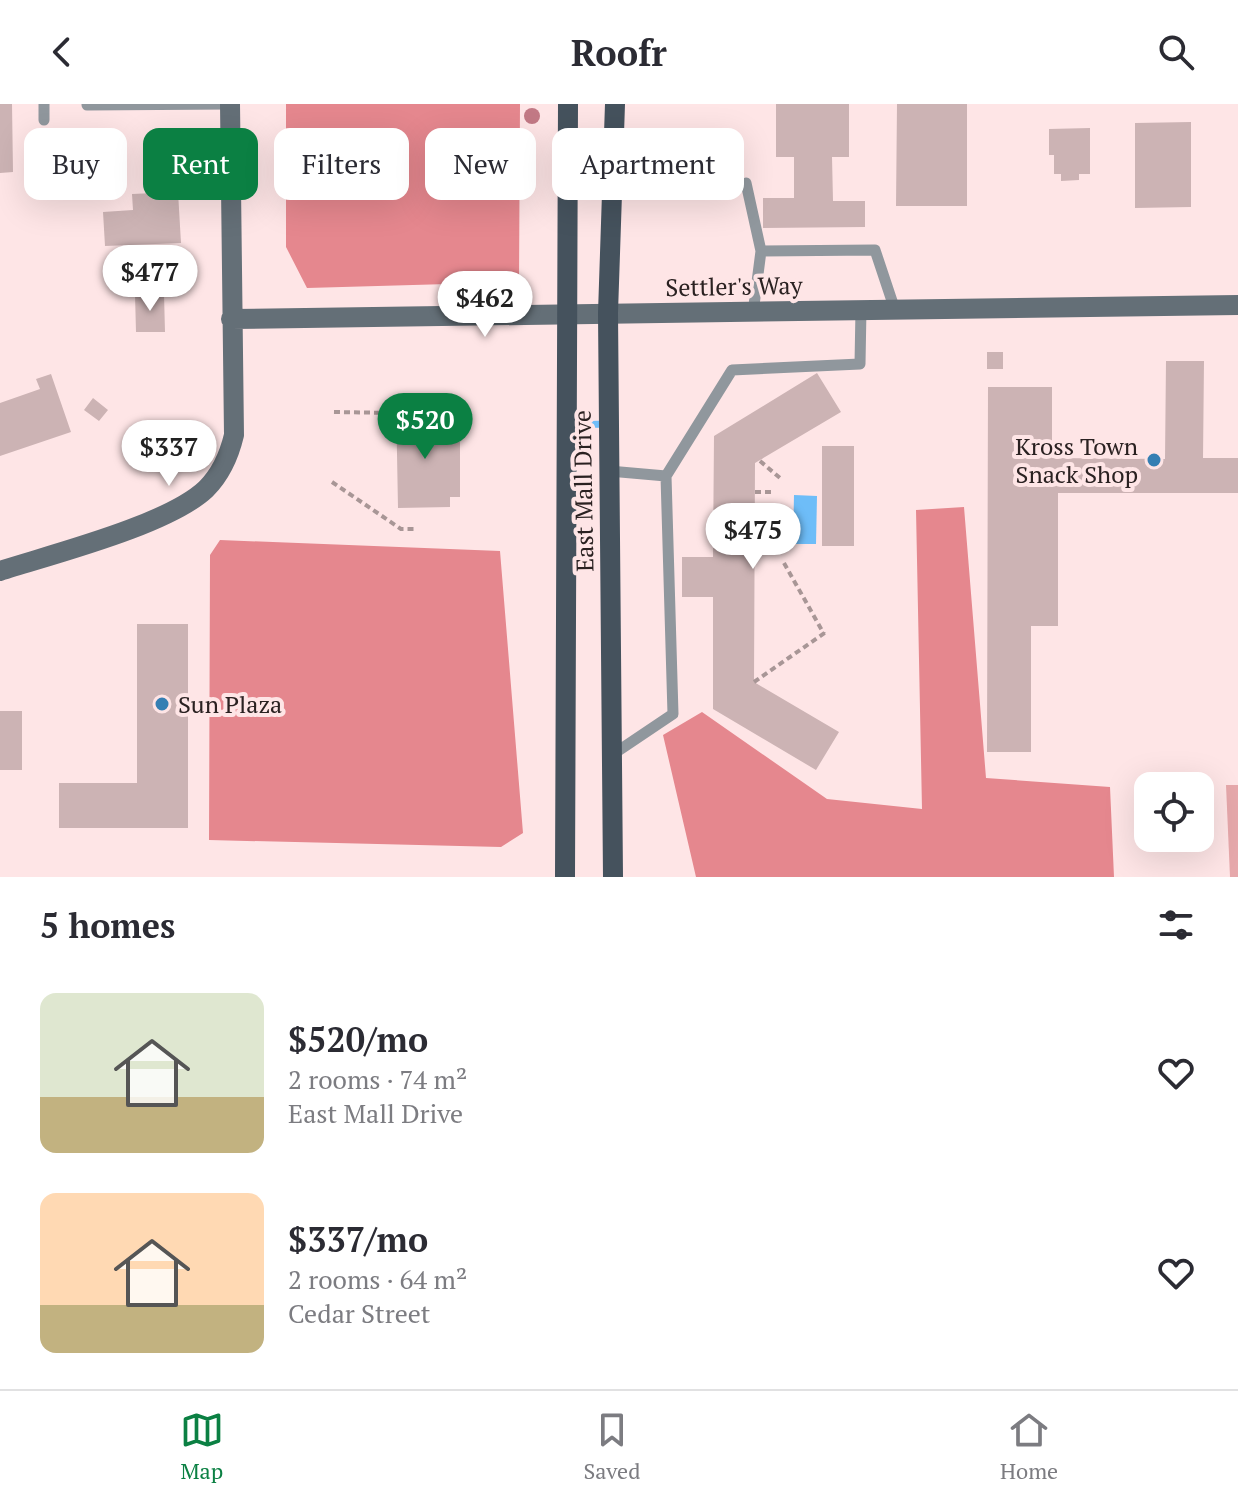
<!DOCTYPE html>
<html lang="en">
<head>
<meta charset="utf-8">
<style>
	body { margin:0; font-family:"PT Serif",serif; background:#f2f2f3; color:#2b2b33; height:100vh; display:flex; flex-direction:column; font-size:30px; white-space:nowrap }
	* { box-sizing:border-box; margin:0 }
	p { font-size:26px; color:#7c7c81 }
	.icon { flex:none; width:44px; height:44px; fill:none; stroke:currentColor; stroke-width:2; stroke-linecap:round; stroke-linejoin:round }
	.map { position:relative; height:773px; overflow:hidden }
	.panel { display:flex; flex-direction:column; background:#fff; flex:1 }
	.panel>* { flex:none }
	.hud { position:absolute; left:24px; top:24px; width:800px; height:72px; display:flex; gap:16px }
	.buttons { position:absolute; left:1134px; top:668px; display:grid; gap:16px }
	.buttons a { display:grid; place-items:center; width:80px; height:80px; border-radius:16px; background:#fff; box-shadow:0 8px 32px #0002; font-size:40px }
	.price { position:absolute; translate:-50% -68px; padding:0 18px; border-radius:28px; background:#fff; color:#222; font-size:26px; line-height:52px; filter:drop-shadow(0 2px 4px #0008) }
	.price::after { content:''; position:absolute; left:50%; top:48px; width:24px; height:18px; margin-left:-12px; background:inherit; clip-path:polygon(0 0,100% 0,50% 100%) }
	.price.on { background:#0b8043; color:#fff }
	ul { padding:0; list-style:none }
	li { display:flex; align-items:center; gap:24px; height:200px; padding:0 40px }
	li span { display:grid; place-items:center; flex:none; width:224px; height:160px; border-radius:16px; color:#555 }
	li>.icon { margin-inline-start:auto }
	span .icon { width:96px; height:96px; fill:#fffc; stroke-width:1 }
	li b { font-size:34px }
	h2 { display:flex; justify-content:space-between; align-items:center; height:96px; padding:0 40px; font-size:34px }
	.pill { padding:0 28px; border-radius:16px; background:#fff; box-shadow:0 8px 32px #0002; font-size:28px; line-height:72px }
	.pill.on { background:#0b8043; color:#fff }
	header { display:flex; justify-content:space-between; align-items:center; height:104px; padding:0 40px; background:#fff; font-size:36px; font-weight:600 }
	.tab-bar { display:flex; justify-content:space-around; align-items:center; height:112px; border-top:2px solid #e1e1e2; background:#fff; font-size:22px; color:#7c7c81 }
	.tab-bar a { display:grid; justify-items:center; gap:4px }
	.tab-bar .on { color:#0b8043 }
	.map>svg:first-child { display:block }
	.green { fill:#e6a8ab }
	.forest { fill:#e5878e }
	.water { fill:#6ebdf8 }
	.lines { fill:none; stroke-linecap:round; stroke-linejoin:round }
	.stream { stroke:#6ebdf8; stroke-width:7 }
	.building { fill:#ccb3b4 }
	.path { stroke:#a89696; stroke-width:4; stroke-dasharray:6 4; stroke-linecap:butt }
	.lane { stroke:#90979d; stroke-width:11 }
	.secondary { stroke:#646f77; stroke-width:20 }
	.primary { stroke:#45525d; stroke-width:20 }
	.tree { fill:#c27985 }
	.poi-dot { fill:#357fb3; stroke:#fee5e6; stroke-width:3 }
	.labels { text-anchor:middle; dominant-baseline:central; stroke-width:8; stroke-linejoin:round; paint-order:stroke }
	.street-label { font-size:24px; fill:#2a2121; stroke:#fee5e6 }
	.poi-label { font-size:24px; fill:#2a2121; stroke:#fee5e6; text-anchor:end }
</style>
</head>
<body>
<header><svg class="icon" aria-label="back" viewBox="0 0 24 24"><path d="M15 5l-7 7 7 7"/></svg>Roofr<svg class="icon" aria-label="search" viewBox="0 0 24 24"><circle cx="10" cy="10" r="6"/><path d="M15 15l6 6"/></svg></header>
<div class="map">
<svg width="1238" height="773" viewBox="0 0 1238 773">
	<rect width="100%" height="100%" fill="#fee5e6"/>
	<path class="green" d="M 1226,681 L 1238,681 L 1238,773 L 1230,773 Z"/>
	<path class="forest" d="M 286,0 L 520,0 L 519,178 L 307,184 L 286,143 Z
		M 964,403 L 986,674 L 1110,683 L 1114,773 L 696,773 L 663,631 L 702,608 L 827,695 L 922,705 L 916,406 Z
		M 220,436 L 500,447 L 523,729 L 501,743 L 209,736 L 210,451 Z"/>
	<path class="water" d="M 794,391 L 817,392 L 816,440 L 793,440 Z"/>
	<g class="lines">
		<path class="stream" d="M 569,321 L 608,320"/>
	</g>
	<path class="building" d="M 0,0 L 12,0 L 13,68 L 0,69 Z
		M 776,0 L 849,0 L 849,53 L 832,53 L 833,97 L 865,97 L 865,123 L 763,124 L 763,94 L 794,94 L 794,53 L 776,53 Z
		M 897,0 L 967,0 L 967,102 L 896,102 Z
		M 1191,18 L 1191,103 L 1135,104 L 1135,19 Z
		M 1090,24 L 1090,70 L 1079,70 L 1079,76 L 1061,77 L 1061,70 L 1054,70 L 1054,51 L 1049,51 L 1049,25 Z
		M 178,88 L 181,139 L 105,142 L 103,108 L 133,106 L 132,90 Z
		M 135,190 L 164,190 L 165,228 L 136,228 Z
		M 987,248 L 1003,248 L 1003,265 L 987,265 Z
		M 1166,257 L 1204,257 L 1203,354 L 1238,354 L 1238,389 L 1058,389 L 1058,522 L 1031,522 L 1031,648 L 987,648 L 988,283 L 1052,283 L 1052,354 L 1165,355 Z
		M 817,269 L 841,308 L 755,359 L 754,578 L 839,628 L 816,666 L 713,605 L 713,493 L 682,493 L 682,453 L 713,453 L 714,332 Z
		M 51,270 L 71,328 L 0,352 L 0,299 L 40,285 L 36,275 Z
		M 93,294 L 108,306 L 99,317 L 84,306 Z
		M 396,296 L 422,296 L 422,320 L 438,320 L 438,329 L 448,329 L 448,338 L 460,338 L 460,393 L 450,393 L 450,403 L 398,404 Z
		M 822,342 L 854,342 L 854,442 L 822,442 Z
		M 137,520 L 188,520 L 188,724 L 59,724 L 59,679 L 137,679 Z
		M 0,607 L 22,607 L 22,666 L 0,666 Z"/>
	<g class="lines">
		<path class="path" d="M 334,308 L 396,309
			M 760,357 L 780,374
			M 332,378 L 401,425 L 417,425
			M 755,388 L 775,388
			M 755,422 L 775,421
			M 784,459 L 824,530
			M 754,578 L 826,528"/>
		<path class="lane" d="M 87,1 L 230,0
			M 44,16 L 44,0
			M 746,79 L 761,147
			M 753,209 L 761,147 L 875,146 L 894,203
			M 609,367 L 666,372
			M 612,651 L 673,610 L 666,372 L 732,266 L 860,260 L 861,205"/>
		<path class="secondary" d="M 231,215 L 1238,201
			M 0,467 C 53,450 168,421 206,385 C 221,370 229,352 234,331 L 230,0"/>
		<path class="primary" d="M 565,773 L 568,0
			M 613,773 L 608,209 L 615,0"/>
	</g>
	<circle class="tree" cx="532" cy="12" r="8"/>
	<g class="poi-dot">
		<circle cx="1154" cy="356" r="8"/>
		<circle cx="162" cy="600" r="8"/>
	</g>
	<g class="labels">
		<g class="street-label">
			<text transform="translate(734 182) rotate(-1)">Settler's Way</text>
			<text transform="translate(583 387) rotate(-91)">East Mall Drive</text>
		</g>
		<g class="poi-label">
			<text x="1138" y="342">Kross Town<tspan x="1138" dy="28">Snack Shop</tspan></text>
			<text x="178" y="600" text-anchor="start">Sun Plaza</text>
		</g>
	</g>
</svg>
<div class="buttons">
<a><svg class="icon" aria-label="locate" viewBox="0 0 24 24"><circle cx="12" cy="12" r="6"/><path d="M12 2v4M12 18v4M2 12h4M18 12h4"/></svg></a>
</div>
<b class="price" style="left:150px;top:209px">$477</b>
<b class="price" style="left:485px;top:235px">$462</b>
<b class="price on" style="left:425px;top:357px">$520</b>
<b class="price" style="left:169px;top:384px">$337</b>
<b class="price" style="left:753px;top:467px">$475</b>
<div class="hud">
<a class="pill">Buy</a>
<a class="pill on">Rent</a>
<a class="pill">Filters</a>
<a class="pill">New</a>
<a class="pill">Apartment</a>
</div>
</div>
<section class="panel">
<h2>5 homes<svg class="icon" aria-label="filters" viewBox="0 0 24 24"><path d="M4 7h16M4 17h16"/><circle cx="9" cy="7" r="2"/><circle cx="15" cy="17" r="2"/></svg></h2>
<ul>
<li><span style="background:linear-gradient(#dfe7d0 65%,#c2b280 0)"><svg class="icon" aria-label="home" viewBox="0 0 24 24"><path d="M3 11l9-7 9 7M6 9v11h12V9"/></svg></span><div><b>$520/mo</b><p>2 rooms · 74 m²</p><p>East Mall Drive</p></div><svg class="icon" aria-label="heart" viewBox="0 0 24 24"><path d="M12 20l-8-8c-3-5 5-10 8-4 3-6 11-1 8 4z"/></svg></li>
<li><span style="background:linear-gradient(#ffd9b3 70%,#c2b280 0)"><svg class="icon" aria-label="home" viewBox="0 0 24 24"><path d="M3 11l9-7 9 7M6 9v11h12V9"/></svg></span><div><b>$337/mo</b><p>2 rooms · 64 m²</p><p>Cedar Street</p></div><svg class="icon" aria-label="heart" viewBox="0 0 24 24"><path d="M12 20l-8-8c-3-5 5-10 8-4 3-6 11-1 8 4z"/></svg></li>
</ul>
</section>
<nav class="tab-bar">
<a class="on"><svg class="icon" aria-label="map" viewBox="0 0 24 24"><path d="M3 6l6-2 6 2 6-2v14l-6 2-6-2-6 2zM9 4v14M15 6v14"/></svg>Map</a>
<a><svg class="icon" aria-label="saved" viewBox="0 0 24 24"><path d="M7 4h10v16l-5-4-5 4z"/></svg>Saved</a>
<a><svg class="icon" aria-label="home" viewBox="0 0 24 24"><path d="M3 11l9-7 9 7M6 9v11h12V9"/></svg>Home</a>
</nav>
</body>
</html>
